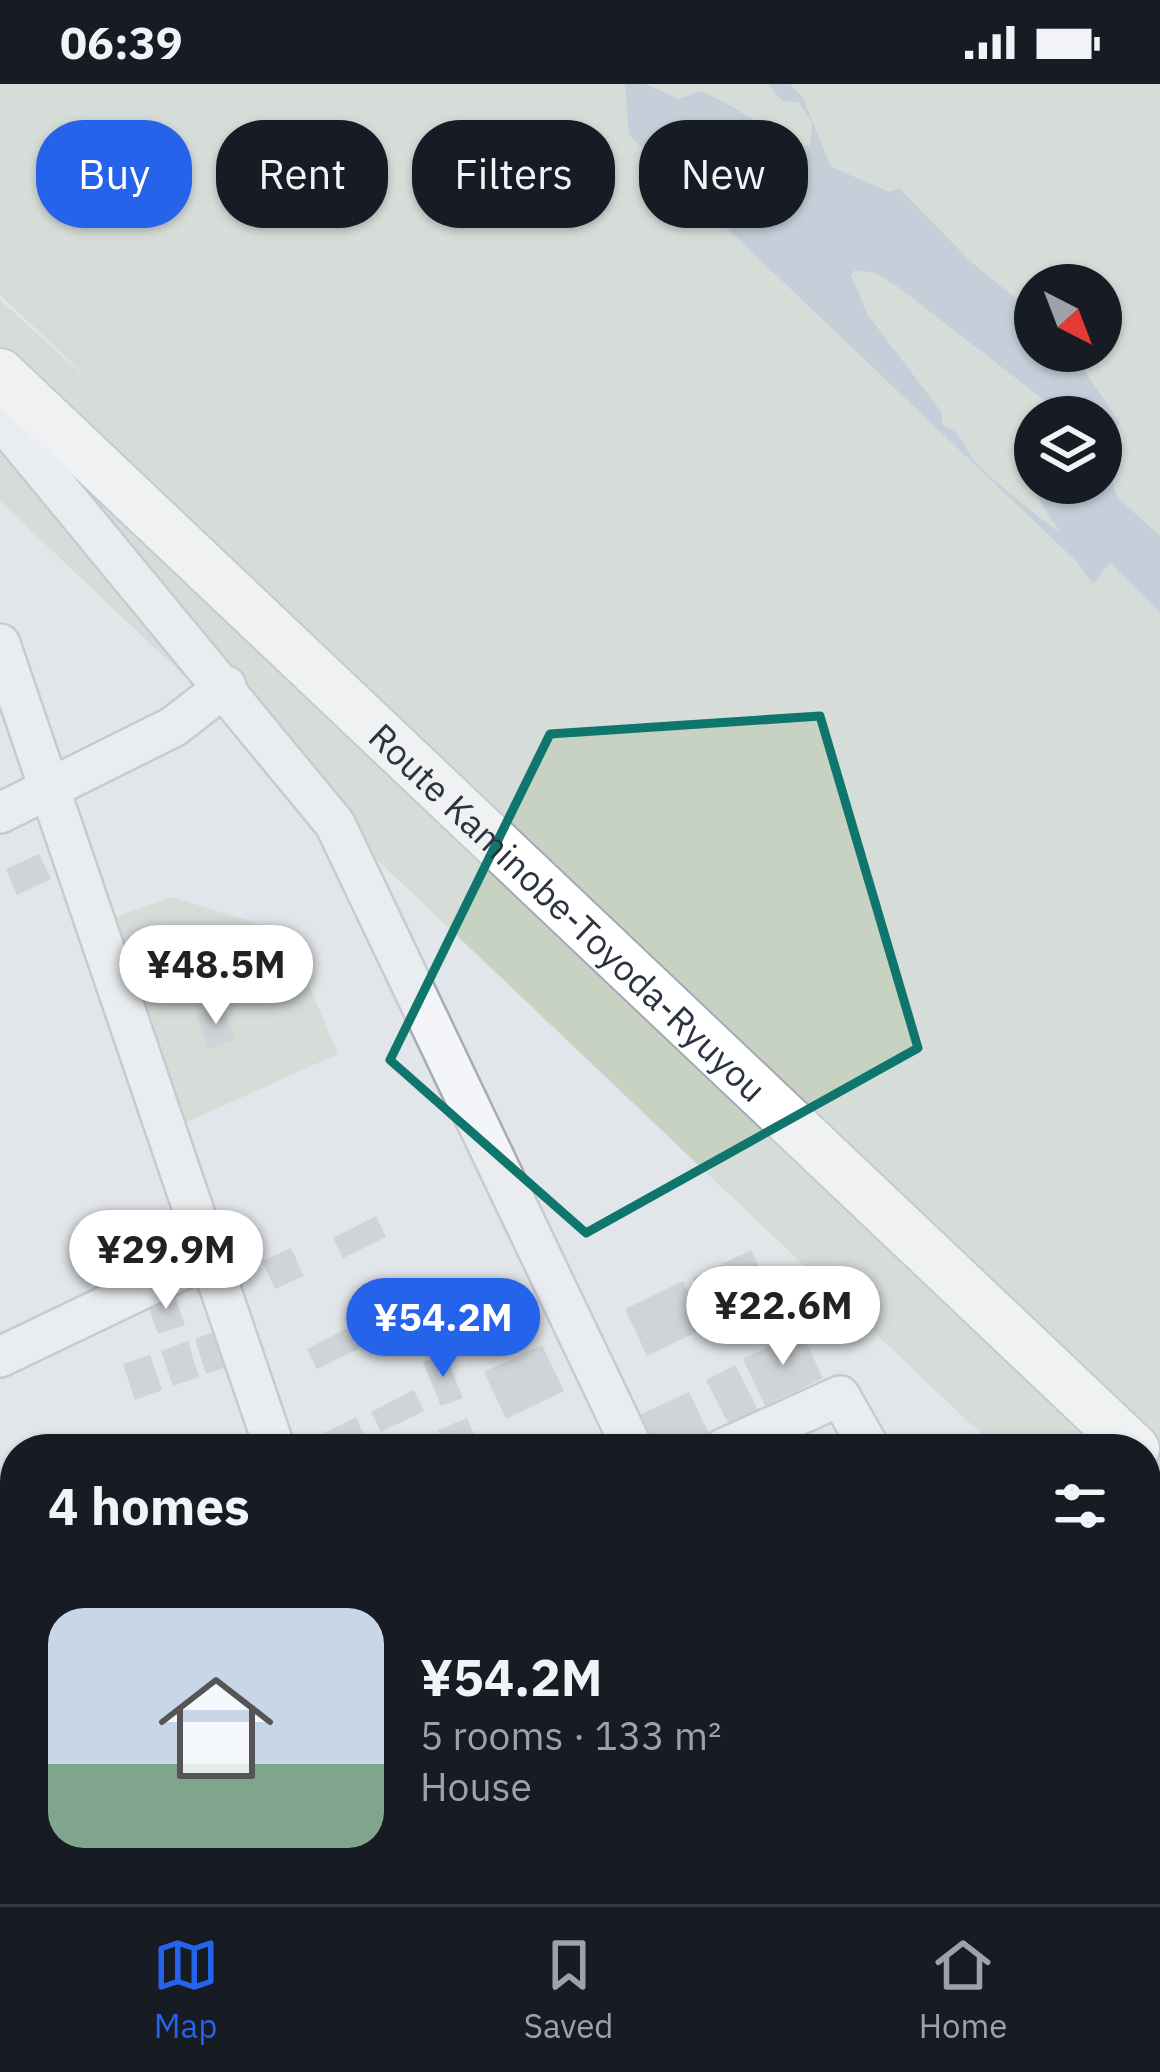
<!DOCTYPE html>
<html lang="en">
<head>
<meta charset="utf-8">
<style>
	body { margin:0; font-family:"IBM Plex Sans",sans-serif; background:#242831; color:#f1f3f6; height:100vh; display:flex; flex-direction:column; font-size:45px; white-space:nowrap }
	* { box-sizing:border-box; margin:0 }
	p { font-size:39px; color:#9ea1a6 }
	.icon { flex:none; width:66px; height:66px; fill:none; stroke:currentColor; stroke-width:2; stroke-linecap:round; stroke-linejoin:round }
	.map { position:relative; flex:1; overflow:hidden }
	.side { position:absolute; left:0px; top:1350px; width:1161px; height:471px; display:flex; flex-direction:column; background:#171b24; border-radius:48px 48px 0 0; box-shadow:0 3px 9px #0004 }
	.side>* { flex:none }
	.hud { position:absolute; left:36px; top:36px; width:1089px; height:108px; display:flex; gap:24px }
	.needle { width:78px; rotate:138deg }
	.tools { position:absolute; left:1014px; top:180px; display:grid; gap:24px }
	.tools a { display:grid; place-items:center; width:108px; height:108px; border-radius:50%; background:#171b24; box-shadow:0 3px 9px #0004; font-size:60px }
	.price { position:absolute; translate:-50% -102px; padding:0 27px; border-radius:42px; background:#fff; color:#222; font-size:39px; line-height:78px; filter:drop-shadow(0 3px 6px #0008) }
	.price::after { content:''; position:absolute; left:50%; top:72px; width:36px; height:27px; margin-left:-18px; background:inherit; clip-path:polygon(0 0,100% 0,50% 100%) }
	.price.selected { background:#2563eb; color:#fff }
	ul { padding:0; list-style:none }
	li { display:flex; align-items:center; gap:36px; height:300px; padding:0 48px }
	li+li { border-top:3px solid #363941 }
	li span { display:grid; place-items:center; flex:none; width:336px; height:240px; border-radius:36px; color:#555 }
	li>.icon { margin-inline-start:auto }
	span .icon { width:144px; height:144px; fill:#fffc; stroke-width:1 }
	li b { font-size:51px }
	h2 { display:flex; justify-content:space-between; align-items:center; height:144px; padding:0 48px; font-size:51px }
	.tag { padding:0 42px; border-radius:48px; background:#171b24; box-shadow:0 3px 9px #0004; font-size:42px; line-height:108px }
	.tag.selected { background:#2563eb; color:#fff }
	.status { display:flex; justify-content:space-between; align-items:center; height:84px; padding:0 60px; background:#171b24; direction:ltr }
	.status svg { height:33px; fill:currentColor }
	.menu { display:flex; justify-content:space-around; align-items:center; height:168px; border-top:3px solid #363941; background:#171b24; font-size:33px; color:#9ea1a6 }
	.menu a { display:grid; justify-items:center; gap:6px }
	.menu .selected { color:#2563eb }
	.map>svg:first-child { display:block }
	.green { fill:#c7d2c3; fill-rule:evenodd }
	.water { fill:#9fb3c7; fill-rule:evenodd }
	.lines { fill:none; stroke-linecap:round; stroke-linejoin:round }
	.stream { stroke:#9fb3c7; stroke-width:9 }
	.building { fill:#b9bec6 }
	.minor-casing { stroke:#a7acb3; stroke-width:44 }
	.major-casing { stroke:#a2a9b4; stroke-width:52 }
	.minor { stroke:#f4f5f8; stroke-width:39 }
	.major { stroke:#fff; stroke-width:48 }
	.marked { fill:none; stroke:#0f766e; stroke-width:9; stroke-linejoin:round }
	.labels { text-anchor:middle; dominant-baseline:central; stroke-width:10; stroke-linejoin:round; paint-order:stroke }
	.street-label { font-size:36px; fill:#2b3340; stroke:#f1f3f7 }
</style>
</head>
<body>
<div class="status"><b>06:39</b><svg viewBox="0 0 49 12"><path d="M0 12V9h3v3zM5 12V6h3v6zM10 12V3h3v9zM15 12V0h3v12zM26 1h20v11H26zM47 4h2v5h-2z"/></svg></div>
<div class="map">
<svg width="1160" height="1820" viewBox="0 0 1160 1820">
	<rect width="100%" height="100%" fill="#e2e5e9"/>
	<path class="green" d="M 0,0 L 1160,0 L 1160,1519 L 1146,1505 L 1146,1365 L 997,1365 L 0,417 L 0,216 L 111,316 L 0,211 ZM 1035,201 L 1101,201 L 1101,267 L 1035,267 ZM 1035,333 L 1101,333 L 1101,399 L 1035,399 Z
		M 172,813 L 287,849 L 338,970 L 180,1041 L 97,840 Z
		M 177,1806 L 318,1806 L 299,1820 L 127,1820 Z
		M 1034,1806 L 1117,1806 L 1124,1820 L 1013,1820 Z"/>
	<path class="water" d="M 625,0 L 645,0 L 679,15 L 701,7 C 715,14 730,21 744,30 C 771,46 775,63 810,62 L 812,39 L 799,18 L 782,17 L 768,0 L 790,0 L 803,14 L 831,83 L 890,108 L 899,104 L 971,178 L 1035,230 L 1035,267 L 1071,267 L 1120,339 L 1102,359 L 1117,413 L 1160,452 L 1160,528 L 1110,479 L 1093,500 L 1075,476 L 629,51 ZM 855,186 L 875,189 L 898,203 L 1066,333 L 1101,333 L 1101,399 L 1035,399 L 1033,369 L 1031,389 L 1025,393 L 1059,447 C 1052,445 981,387 973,375 C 962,358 962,349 942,340 L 942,329 L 868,231 L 851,191 Z"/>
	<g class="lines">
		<path class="stream" d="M 871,1806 L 878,1820
			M 282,1820 L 308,1806"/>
	</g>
	<path class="building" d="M 39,770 L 51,795 L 17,811 L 6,785 Z
		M 223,921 L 235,956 L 208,965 L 197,930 Z
		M 376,1132 L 386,1153 L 343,1174 L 333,1154 Z
		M 291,1164 L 304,1192 L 275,1205 L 262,1177 Z
		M 751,1166 L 773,1213 L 715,1240 L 693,1194 Z
		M 683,1197 L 705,1244 L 647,1272 L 625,1225 Z
		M 173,1206 L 185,1241 L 158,1250 L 146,1215 Z
		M 420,1221 L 430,1241 L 387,1263 L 377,1242 Z
		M 350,1243 L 360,1264 L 317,1285 L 307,1265 Z
		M 221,1245 L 233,1281 L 206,1290 L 195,1255 Z
		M 801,1247 L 823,1294 L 765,1322 L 743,1275 Z
		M 188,1257 L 199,1293 L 173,1302 L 161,1267 Z
		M 542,1261 L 564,1307 L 506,1335 L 484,1288 Z
		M 445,1269 L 463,1314 L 441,1322 L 423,1278 Z
		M 150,1271 L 162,1306 L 135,1316 L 123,1280 Z
		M 735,1281 L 758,1326 L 729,1341 L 706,1296 Z
		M 414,1306 L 424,1327 L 381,1348 L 371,1328 Z
		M 689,1308 L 711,1354 L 688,1365 L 645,1365 L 631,1335 Z
		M 356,1333 L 366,1355 L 345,1365 L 318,1365 L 313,1355 Z
		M 467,1334 L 476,1355 L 446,1365 L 438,1346 Z
		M 600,1352 L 605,1365 L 569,1365 Z"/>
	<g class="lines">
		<defs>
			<path id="minor" d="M 0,334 L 335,740 L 633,1365
				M 0,560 L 275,1365
				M 0,729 L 173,643 L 226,602
				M 0,1273 L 211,1172
				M 723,1365 L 840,1312 L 870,1365
				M 429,1806 L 433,1820
				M 847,1806 L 854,1820
				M 1118,1806 L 1126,1820
				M 994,1820 L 1014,1806"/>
			<g id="major">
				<path id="s1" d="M 0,289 L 1135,1365"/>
			</g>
		</defs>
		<use href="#minor" class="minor-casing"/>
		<use href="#major" class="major-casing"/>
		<use href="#minor" class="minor"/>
		<use href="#major" class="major"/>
	</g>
	<path d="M0 0H1160V1820H0ZM 820,632 L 918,964 L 586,1149 L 390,976 L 550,650 Z" fill="#e2e5e9" fill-opacity=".55" fill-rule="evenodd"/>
	<path class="marked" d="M 820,632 L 918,964 L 586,1149 L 390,976 L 550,650 Z"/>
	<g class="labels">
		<g class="street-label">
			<text stroke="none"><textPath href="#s1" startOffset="783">Route Kaminobe-Toyoda-Ryuyou</textPath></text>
		</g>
	</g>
</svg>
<div class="tools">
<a><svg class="needle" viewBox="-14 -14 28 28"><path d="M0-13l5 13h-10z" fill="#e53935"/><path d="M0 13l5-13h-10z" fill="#9ea1a6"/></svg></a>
<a><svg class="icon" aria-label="layers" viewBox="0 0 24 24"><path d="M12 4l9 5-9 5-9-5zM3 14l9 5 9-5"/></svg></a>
</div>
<b class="price" style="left:216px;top:943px">¥48.5M</b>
<b class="price" style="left:166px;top:1228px">¥29.9M</b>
<b class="price" style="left:783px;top:1284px">¥22.6M</b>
<b class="price selected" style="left:443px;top:1296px">¥54.2M</b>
<div class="hud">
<a class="tag selected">Buy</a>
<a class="tag">Rent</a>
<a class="tag">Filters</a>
<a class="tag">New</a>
</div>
<section class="side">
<h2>4 homes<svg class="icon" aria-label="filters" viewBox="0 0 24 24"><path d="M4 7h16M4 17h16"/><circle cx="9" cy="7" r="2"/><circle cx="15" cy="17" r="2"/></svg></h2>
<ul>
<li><span style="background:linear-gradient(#c9d6e8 65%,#7fa58c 0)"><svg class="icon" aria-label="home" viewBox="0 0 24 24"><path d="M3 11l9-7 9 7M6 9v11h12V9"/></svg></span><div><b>¥54.2M</b><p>5 rooms · 133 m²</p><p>House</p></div></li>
</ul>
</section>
</div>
<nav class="menu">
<a class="selected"><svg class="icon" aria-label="map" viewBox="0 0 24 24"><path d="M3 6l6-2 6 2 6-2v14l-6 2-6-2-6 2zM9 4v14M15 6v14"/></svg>Map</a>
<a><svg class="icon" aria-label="saved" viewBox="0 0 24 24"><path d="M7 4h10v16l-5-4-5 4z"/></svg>Saved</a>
<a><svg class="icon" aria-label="home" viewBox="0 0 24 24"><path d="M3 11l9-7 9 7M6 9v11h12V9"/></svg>Home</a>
</nav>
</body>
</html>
